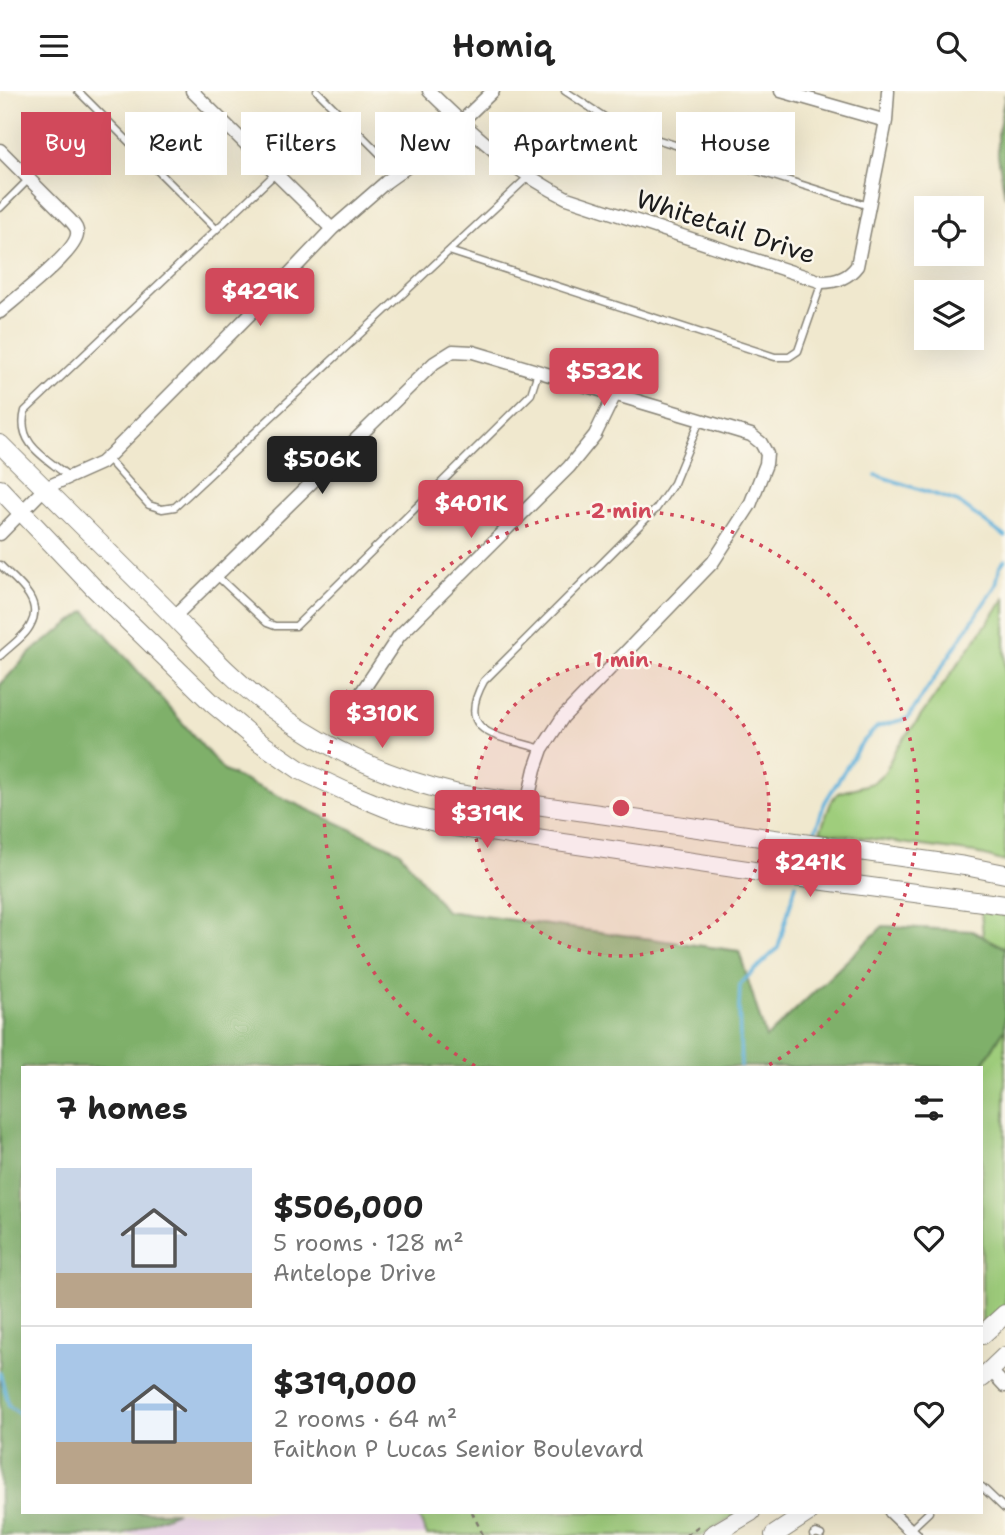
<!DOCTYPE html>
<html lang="en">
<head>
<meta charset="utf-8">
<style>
	body { margin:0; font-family:"Shantell Sans",sans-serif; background:#f6f6f6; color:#222; height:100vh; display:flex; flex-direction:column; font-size:26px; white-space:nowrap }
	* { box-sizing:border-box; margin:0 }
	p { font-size:23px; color:#767676 }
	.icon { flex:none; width:38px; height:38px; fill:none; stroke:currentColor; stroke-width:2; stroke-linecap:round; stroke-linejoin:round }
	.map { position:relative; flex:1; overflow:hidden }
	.sheet { position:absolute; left:21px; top:975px; width:962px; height:448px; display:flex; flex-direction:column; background:#fff; border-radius:0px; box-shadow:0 7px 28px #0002 }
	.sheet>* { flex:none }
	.guide { position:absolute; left:21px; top:21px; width:964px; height:63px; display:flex; gap:14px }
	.buttons { position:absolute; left:914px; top:105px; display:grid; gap:14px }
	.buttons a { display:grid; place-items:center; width:70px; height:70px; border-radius:0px; background:#fff; box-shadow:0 7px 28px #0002; font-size:35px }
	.price { position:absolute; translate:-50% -60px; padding:0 16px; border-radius:7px; background:#d1495b; color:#fff; font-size:23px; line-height:46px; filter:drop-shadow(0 2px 4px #0008) }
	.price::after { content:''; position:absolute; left:50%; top:42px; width:21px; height:16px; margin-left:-10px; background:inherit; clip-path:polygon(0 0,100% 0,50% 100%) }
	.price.on { background:#222; color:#fff }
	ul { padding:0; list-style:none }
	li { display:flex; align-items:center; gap:21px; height:175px; padding:0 35px }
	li+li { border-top:2px solid #e0e0e0 }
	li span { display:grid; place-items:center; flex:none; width:196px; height:140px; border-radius:0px; color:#555 }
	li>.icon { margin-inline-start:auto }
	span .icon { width:84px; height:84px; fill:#fffc; stroke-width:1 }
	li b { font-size:30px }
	h2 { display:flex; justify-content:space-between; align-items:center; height:84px; padding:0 35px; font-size:30px }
	.tag { padding:0 24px; border-radius:0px; background:#fff; box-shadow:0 7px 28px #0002; font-size:24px; line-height:63px }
	.tag.on { background:#d1495b; color:#fff }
	header { display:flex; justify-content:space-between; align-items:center; height:91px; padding:0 35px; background:#fff; font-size:32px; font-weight:600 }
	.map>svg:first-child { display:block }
	.built { fill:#ebd1eb }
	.green { fill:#9fcd7b; stroke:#5e744c; stroke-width:2 }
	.forest { fill:#7fb06b; stroke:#4e6644; stroke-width:2 }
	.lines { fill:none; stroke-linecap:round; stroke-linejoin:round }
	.stream { stroke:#5fb1db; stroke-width:3.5 }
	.service-casing { stroke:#868275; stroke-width:9 }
	.minor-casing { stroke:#868275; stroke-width:15 }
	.secondary-casing { stroke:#868275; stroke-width:20 }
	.path { stroke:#868275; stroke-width:2.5; stroke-dasharray:5 5; stroke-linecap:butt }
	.service { stroke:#fff; stroke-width:6 }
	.minor { stroke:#fff; stroke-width:12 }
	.secondary { stroke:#fff; stroke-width:18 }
	.ring { fill:none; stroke:#d1495b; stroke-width:3.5; stroke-dasharray:3.5 7 }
	.labels { text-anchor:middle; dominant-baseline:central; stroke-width:5; stroke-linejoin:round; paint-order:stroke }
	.street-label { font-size:26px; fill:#1c1c1c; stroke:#fbf7ec }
	.centre { fill:#d1495b; stroke:#fbf7ec; stroke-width:3.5 }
	.ring-label { font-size:21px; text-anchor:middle; font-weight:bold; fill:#d1495b; stroke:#fbf7ec; stroke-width:5; stroke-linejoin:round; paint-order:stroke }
</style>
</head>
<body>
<header><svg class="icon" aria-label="menu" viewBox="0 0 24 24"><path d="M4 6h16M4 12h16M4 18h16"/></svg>Homiq<svg class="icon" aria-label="search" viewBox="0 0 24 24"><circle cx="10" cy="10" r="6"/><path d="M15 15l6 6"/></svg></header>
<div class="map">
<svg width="1005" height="1444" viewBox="0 0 1005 1444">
	<rect width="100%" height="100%" fill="#fbf7ec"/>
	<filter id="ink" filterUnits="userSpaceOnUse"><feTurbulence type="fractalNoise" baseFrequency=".0143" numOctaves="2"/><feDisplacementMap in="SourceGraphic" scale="14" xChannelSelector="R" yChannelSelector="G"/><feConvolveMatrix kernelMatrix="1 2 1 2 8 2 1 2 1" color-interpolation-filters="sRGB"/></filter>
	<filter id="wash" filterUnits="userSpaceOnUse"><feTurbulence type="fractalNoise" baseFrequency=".00686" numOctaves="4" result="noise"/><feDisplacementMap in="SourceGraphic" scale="28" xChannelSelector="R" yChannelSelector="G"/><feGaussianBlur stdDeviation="1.57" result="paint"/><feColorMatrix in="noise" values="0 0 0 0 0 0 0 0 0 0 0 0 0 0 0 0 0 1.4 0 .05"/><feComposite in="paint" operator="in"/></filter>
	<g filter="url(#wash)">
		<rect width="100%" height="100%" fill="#f0e8ce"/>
		<path class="built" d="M 177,1421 L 416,1421 L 427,1444 L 122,1444 Z"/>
		<path class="green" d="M 1005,507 L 1005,771 L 975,762 L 820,741 L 832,709 L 838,702 L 872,692 L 885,681 L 895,659 L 918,629 Z
			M 981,819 L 1005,824 L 1005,857 L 983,846 Z
			M 1005,937 L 1005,1214 L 982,1236 L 981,976 Z
			M 416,1421 L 741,1421 L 702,1444 L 427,1444 Z"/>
		<path class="forest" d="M 1005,3 L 1005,106 L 998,64 L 998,43 Z
			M 86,520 L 224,680 L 399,760 L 446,820 L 739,860 L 766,947 L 883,835 L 972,840 L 1005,857 L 1005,937 L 981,976 L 23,976 L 23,1421 L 177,1421 L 122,1444 L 0,1444 L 0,594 L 31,561 Z"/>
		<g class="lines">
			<path class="stream" d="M 876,384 L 958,411 L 1005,446
				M 813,746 L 825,711 L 860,654 L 877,636 L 908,627 L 996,494 L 1000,475 L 1005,469
				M 799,782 L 808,760
				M 741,976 L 739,916 L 740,893 L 778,857 L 796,793
				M 0,1282 L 9,1315 L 23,1325"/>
		</g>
	</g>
	<g filter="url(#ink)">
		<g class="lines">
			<defs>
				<path id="service" d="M 78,0 L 216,138
					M 317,0 L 399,82
					M 565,0 L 621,37 L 869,115
					M 0,117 L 29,88
					M 449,160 L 775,266 L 789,266 L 798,260 L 822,191
					M 107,367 L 149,414 L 162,418 L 175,416 L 528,86
					M 68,385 C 46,367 16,353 25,320 L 276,82
					M 0,474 C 15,489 44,509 31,533 C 26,545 9,556 0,565
					M 217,485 L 267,532 L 275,535 L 296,535 L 531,303 L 538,281
					M 542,658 C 501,645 453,645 484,590 L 656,418 L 674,392 L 700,329
					M 982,1396 L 1005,1418
					M 910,1439 L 929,1421
					M 813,1444 L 816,1442 L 821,1444"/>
				<path id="minor" d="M 192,0 L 332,138
					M 429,0 C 471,41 514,81 567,107 L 822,191 C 837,191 848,187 857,175 L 886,30 L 888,0
					M 781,0 L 886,30
					M 0,59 L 70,129 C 74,134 78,137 77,144 C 75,162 16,207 0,221
					M 0,443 L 45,397 L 101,372 L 111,363 L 270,203 L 332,138 L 386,91 L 435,56 L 493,0
					M 174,526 L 434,272 L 453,260 L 473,261 L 751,344 L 761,352 L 767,363 L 766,373 L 750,414 L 713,471 L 563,626 L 542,658 L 535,678 L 527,713 L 524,745
					M 355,611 L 399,545 L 569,376 L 595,344 L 615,303
					M 991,1280 L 1005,1295
					M 891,1421 L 915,1444"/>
				<path id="secondary" d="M 0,353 C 52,404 103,456 155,507 C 193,544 228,586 271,617 C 327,659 391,687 458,703 L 965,775 L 1005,783
					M 0,398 L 94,497 L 212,612 L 255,648 L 300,679 L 347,701 L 396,721 L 455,736 L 795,786 L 1005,814
					M 982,1244 L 1005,1223
					M 982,1287 L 1005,1265
					M 712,1444 L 751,1421
					M 774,1444 L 809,1421"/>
			</defs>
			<use href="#service" class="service-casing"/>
			<use href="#minor" class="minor-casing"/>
			<use href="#secondary" class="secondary-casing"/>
			<path class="path" d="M 472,1421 L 483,1444
				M 686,1444 L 700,1434"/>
			<use href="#service" class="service"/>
			<use href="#minor" class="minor"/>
			<use href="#secondary" class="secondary"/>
		</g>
	</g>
	<circle cx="621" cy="717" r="148" fill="#d1495b" fill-opacity=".12"/>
	<g class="ring">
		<circle cx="621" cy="717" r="148"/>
		<path d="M475 975A297 297 0 1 1 767 975"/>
	</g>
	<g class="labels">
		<g class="street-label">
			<text transform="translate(726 135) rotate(18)">Whitetail Drive</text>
		</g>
	</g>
	<circle cx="621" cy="717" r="10" class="centre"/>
	<g class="ring-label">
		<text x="621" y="427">2 min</text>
		<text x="621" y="576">1 min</text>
	</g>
</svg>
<div class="buttons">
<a><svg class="icon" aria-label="locate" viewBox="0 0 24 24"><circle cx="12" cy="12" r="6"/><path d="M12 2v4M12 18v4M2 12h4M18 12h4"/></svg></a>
<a><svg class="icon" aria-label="layers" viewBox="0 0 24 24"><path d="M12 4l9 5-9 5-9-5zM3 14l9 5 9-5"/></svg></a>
</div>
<b class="price" style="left:260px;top:237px">$429K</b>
<b class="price" style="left:604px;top:317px">$532K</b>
<b class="price on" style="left:322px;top:405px">$506K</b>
<b class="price" style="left:471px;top:449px">$401K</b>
<b class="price" style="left:382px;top:659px">$310K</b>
<b class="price" style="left:487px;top:759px">$319K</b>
<b class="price" style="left:810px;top:808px">$241K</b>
<div class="guide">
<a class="tag on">Buy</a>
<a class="tag">Rent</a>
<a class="tag">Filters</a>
<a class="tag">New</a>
<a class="tag">Apartment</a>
<a class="tag">House</a>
</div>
<section class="sheet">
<h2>7 homes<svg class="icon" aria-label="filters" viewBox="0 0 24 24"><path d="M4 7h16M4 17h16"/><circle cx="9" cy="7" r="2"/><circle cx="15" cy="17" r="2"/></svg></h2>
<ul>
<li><span style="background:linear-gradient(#c9d6e8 75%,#b9a48a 0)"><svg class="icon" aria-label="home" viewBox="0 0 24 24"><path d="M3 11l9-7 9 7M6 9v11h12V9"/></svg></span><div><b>$506,000</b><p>5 rooms · 128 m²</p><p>Antelope Drive</p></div><svg class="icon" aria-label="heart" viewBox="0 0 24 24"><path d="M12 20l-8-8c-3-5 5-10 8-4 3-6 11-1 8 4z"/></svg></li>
<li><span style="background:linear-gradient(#a9c7e8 70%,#b9a48a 0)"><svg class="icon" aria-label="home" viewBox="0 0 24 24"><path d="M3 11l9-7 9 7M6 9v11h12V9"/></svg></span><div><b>$319,000</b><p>2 rooms · 64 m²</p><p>Faithon P Lucas Senior Boulevard</p></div><svg class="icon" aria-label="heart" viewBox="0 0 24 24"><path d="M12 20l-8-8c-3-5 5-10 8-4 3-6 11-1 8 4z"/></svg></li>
</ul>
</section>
</div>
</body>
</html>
